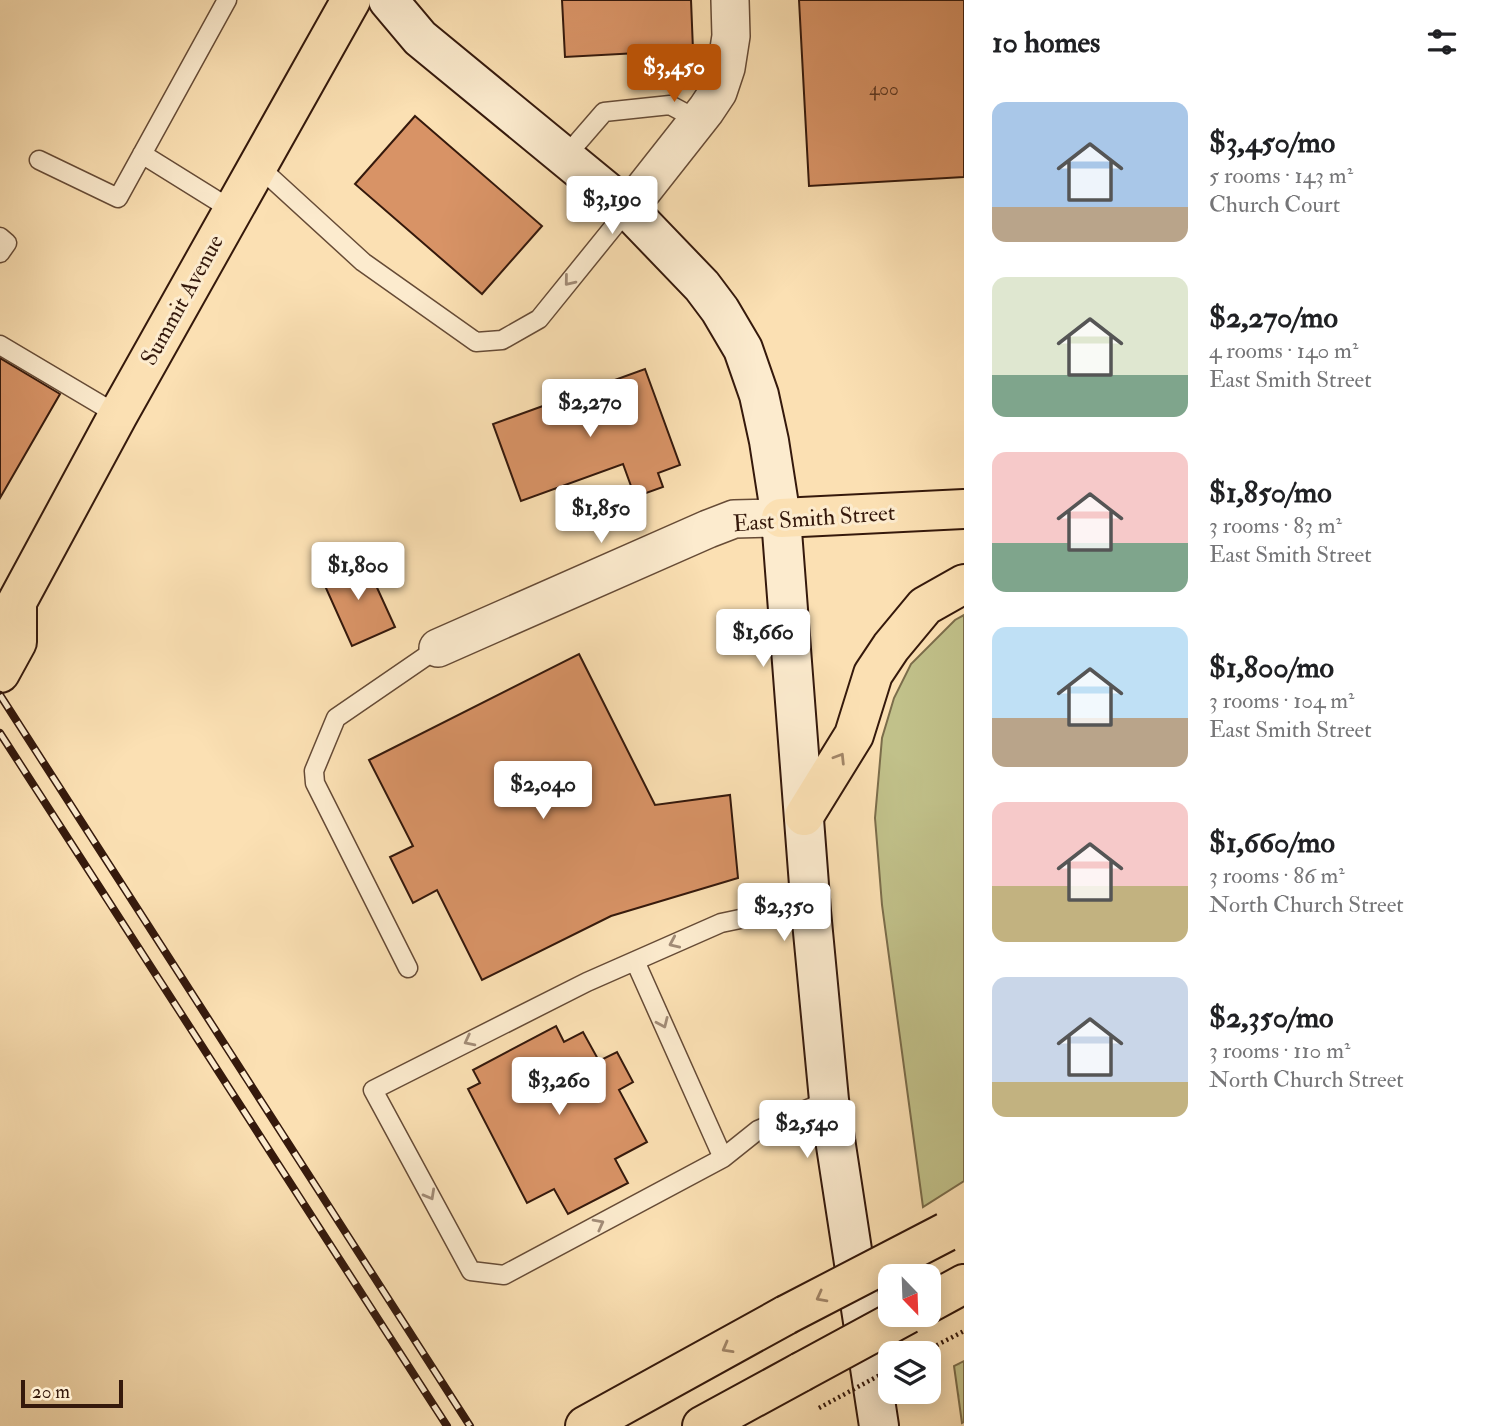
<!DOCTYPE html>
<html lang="en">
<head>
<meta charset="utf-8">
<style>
	body { margin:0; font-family:"IM FELL Double Pica",serif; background:#f2f2f2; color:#202124; height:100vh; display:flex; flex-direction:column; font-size:26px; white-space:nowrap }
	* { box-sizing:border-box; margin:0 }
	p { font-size:23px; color:#757577 }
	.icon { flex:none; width:38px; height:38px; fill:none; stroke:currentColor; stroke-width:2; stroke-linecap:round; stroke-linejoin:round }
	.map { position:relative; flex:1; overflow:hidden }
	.side { display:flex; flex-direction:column; background:#fff; width:525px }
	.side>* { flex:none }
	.needle { width:46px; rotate:157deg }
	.buttons { position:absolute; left:878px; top:1264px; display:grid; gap:14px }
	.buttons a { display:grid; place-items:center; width:63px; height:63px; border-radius:14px; background:#fff; box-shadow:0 4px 18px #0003; font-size:35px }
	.scale { position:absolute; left:21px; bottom:18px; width:102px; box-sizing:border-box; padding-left:7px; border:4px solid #35190c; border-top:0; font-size:19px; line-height:24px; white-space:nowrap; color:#35190c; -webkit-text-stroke:5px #fcebce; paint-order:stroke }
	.price { position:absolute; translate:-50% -60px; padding:0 16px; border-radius:7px; background:#fff; color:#222; font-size:23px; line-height:46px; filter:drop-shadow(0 2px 4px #0008) }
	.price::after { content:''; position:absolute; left:50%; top:42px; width:21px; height:16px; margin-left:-10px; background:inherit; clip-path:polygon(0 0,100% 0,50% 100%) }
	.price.active { background:#b45309; color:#fff }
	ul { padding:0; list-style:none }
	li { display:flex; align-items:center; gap:21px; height:175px; padding:0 28px }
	li span { display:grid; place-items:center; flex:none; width:196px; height:140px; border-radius:14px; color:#555 }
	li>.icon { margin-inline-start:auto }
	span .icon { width:84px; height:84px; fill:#fffc; stroke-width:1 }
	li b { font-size:30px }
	h2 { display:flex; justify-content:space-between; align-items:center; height:84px; padding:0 28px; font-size:30px }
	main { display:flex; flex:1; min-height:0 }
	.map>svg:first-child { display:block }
	.green { fill:#c1c18a; stroke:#7b6d4b; stroke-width:2 }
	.forest { fill:url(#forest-crowns); stroke:#7b6d4b; stroke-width:2 }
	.building { fill:#d89366; stroke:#35190c; stroke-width:2 }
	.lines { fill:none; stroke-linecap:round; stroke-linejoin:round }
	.lane-casing { stroke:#664b36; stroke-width:21 }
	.street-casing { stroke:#664b36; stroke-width:40 }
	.secondary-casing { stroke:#35190c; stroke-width:42 }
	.primary-casing { stroke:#35190c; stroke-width:42 }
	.path { stroke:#35190c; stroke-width:4.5; stroke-dasharray:2 3.5; stroke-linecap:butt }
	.lane { stroke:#fcebce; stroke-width:18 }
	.street { stroke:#fcebce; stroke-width:37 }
	.secondary { stroke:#fcebce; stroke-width:38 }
	.primary { stroke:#fbe0b3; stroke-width:38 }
	.rail-casing { stroke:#35190c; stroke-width:8 }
	.rail { stroke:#fcebce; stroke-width:5; stroke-dasharray:16; stroke-linecap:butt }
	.primary-bridge-casing { stroke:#35190c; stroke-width:42; stroke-linecap:butt }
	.path-bridge { stroke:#35190c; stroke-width:4.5; stroke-dasharray:2 3.5; stroke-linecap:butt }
	.primary-bridge { stroke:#fbe0b3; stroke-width:38 }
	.oneway { stroke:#a28c77 }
	.oneway2 { stroke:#a28668 }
	.labels { text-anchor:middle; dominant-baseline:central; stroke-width:6; stroke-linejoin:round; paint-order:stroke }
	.number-label { font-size:19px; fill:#5e3822 }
	.street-label { font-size:23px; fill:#35190c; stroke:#fcebce }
</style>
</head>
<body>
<main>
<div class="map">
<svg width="964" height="1426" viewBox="0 0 964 1426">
	<defs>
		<pattern id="forest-crowns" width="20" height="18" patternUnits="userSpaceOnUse" patternTransform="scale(1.75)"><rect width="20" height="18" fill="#c1c18a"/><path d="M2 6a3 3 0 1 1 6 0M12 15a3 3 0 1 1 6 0" fill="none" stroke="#a6a576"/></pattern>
	</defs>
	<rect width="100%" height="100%" fill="#fbe0b3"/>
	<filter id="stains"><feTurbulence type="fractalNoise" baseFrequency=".00286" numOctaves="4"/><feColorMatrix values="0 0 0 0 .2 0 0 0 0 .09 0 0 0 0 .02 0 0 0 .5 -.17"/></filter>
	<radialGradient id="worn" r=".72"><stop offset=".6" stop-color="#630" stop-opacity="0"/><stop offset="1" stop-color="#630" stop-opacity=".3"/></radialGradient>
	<path class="green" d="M 964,615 L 964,1181 L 923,1207 L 882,905 L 875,818 L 882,738 L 894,698 L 911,664 L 955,620 Z"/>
	<path class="forest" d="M 964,1361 L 964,1422 L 962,1423 L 954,1366 Z"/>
	<path class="building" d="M 562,0 L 691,0 L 693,50 L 565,57 Z
		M 799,0 L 964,0 L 964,177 L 809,186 Z
		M 415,116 L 542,226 L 482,294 L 355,184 Z
		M 0,358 L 60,394 L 0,498 Z
		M 645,369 L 680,465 L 658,473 L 663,487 L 635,497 L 623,464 L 521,501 L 493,424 Z
		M 363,557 L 395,627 L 352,646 L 321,577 Z
		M 579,654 L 655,805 L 730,795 L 738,878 L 611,916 L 482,980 L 437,890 L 413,903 L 390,857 L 413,846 L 369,760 Z
		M 556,1026 L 564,1042 L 583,1032 L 599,1061 L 617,1052 L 633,1082 L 619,1090 L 647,1142 L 615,1159 L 628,1183 L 568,1214 L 554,1189 L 527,1203 L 468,1089 L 480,1083 L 473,1070 Z"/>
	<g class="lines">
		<defs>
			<path id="lane" d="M 142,154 L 232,210
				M 565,157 L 604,112 L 670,105 L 698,120
				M 39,160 L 118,198 L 227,0
				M 258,166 L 363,262 L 476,342 L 502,340 L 539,319 L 628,209
				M 0,237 L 7,243 L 0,253
				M 0,345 L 118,415
				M 811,911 L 769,913 L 721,923 L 587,982 L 373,1090 L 471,1271 L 504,1275 L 723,1158 L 758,1130 L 829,1100
				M 635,961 L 723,1158
				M 408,968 L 315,783 L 314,771 L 336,718 L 438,648"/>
			<path id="street" d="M 628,209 L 706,110 L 718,92 L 726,68 L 731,36 L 730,0
				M 438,648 L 708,529 L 734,519 L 781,518"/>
			<path id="secondary" d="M 388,0 L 420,38 L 628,209 L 702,286 L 720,310 L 743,349 L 759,395 L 769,441 L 781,518 L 811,911 L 829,1100 L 879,1426"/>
			<path id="primary" d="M 781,518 L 964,509
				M 0,673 L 17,642 L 17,602 L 118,415 L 351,0
				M 804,816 L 854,735 L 873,674 L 891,647 L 925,606 L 964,584
				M 929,1303 L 964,1284
				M 585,1426 L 786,1315
				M 702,1426 L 801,1372"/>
		</defs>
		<use href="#lane" class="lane-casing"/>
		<use href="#street" class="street-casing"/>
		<use href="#secondary" class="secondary-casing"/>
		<use href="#primary" class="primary-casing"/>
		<path class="path" d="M 922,1353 L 964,1331"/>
		<use href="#lane" class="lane"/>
		<use href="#street" class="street"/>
		<use href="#secondary" class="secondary"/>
		<use href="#primary" class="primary"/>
		<defs>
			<path id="rail" d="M 0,695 L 470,1426
				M 0,733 L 447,1426"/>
		</defs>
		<use href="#rail" class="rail-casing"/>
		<use href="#rail" class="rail"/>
		<defs>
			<path id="primary-bridge" d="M 786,1315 L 946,1232
				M 801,1372 L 908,1314"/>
		</defs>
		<use href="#primary-bridge" class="primary-bridge-casing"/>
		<path class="path-bridge" d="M 819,1408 L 891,1369"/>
		<use href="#primary-bridge" class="primary-bridge"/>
	</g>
	<defs><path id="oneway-chevron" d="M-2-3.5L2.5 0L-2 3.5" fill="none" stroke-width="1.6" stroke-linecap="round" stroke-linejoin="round" transform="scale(1.75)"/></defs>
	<g class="oneway">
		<use href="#oneway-chevron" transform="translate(569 281) rotate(129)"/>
		<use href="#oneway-chevron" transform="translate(674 943) rotate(156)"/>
		<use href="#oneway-chevron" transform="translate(663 1023) rotate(66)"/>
		<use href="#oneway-chevron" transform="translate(469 1041) rotate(153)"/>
		<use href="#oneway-chevron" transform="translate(430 1195) rotate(61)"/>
		<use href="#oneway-chevron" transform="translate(599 1224) rotate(-28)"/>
	</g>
	<g class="oneway2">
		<use href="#oneway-chevron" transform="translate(840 758) rotate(-58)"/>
		<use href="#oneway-chevron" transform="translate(821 1297) rotate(152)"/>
		<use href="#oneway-chevron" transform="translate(727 1348) rotate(151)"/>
	</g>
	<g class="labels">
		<g class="number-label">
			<text x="884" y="89">400</text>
		</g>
		<g class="street-label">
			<text transform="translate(182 300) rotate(-61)">Summit Avenue</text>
			<text transform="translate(814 518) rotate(-4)">East Smith Street</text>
		</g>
	</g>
	<rect width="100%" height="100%" filter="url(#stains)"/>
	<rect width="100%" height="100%" fill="url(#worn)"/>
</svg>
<div class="buttons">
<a><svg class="needle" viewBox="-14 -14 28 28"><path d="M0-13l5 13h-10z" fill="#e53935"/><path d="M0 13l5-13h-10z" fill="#757577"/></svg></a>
<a><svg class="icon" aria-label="layers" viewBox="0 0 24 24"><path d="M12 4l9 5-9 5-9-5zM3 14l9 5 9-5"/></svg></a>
</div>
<div class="scale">20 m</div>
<b class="price active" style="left:674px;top:104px">$3,450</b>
<b class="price" style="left:612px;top:236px">$3,190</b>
<b class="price" style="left:590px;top:439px">$2,270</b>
<b class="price" style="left:601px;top:545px">$1,850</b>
<b class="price" style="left:358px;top:602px">$1,800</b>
<b class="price" style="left:763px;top:669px">$1,660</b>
<b class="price" style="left:543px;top:821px">$2,040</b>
<b class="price" style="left:784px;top:943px">$2,350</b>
<b class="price" style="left:559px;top:1117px">$3,260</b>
<b class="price" style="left:807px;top:1160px">$2,540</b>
</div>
<section class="side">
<h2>10 homes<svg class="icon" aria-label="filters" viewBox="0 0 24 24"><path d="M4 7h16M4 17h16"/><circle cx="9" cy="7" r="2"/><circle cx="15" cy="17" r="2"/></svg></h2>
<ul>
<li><span style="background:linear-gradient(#a9c7e8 75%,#b9a48a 0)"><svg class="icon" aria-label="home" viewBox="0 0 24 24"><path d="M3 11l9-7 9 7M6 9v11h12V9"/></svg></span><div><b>$3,450/mo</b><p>5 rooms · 143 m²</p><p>Church Court</p></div></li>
<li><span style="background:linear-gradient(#dfe7d0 70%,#7fa58c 0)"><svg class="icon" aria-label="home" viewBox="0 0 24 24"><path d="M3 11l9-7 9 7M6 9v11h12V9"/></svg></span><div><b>$2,270/mo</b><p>4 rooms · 140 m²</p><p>East Smith Street</p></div></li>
<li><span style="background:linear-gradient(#f6c9c9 65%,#7fa58c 0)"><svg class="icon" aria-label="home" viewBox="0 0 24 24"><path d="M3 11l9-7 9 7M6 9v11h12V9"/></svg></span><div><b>$1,850/mo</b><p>3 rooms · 83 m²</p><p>East Smith Street</p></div></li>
<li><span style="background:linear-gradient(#bfe0f5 65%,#b9a48a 0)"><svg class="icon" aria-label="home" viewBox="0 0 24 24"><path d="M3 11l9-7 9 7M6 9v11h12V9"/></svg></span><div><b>$1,800/mo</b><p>3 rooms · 104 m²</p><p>East Smith Street</p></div></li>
<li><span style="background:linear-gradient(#f6c9c9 60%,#c2b280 0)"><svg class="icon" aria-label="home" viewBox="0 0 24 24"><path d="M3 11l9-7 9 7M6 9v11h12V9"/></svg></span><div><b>$1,660/mo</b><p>3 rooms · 86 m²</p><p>North Church Street</p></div></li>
<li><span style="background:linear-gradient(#c9d6e8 75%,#c2b280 0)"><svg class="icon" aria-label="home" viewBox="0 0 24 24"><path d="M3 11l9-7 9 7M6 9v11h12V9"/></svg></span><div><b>$2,350/mo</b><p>3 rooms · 110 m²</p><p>North Church Street</p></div></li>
</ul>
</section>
</main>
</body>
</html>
